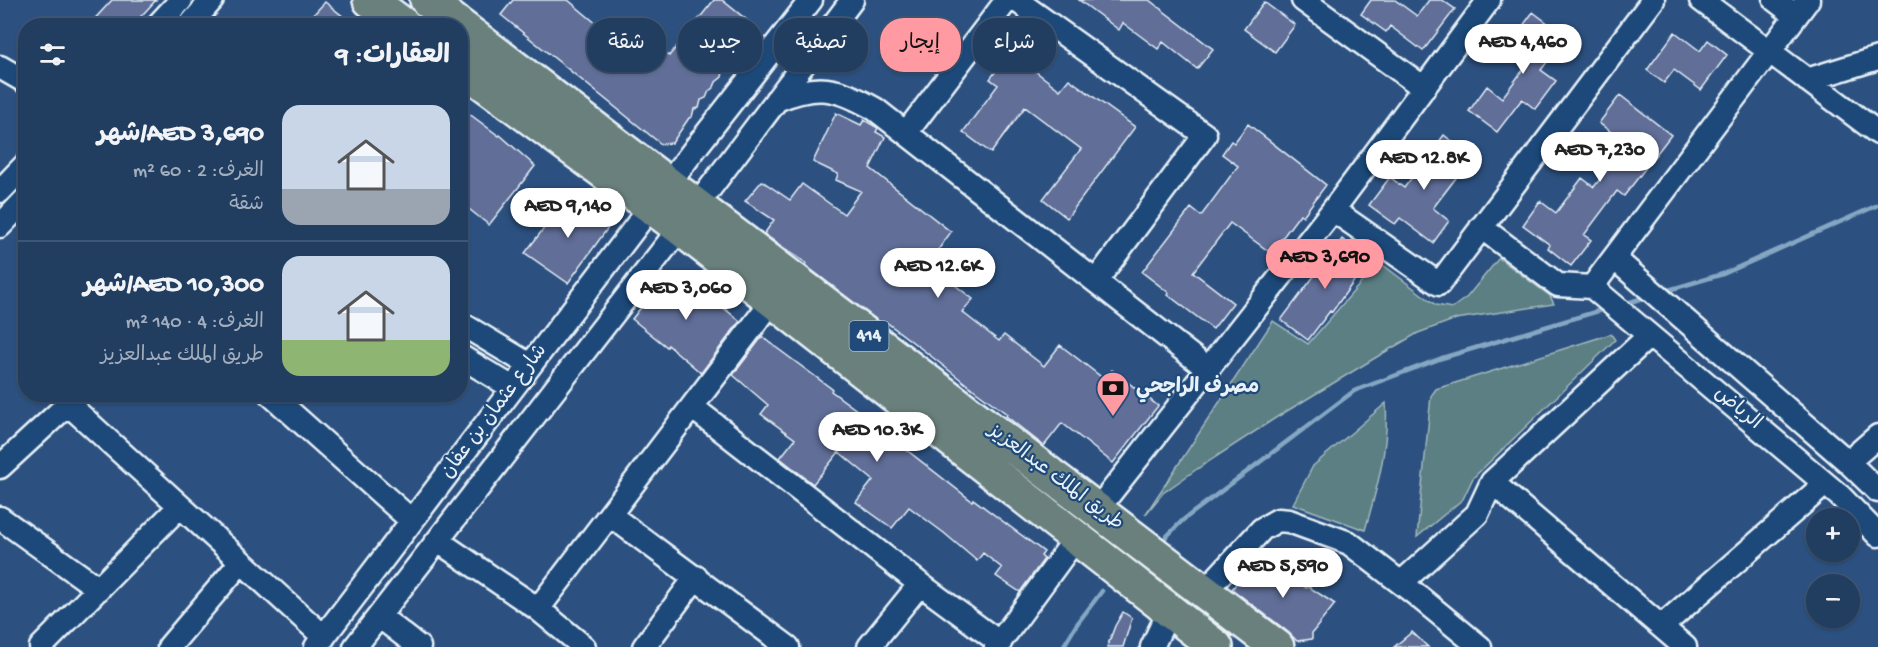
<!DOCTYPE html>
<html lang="ar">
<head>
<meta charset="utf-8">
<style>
	body { margin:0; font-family:"Gochi Hand","Playpen Sans Arabic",sans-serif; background:#294466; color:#f1f3f6; direction:rtl; height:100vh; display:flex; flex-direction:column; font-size:22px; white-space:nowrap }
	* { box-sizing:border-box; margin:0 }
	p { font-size:20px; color:#a2aebd }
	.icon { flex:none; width:33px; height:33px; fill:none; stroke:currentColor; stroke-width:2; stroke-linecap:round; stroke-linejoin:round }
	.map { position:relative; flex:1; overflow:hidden; direction:ltr }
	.side { position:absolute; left:18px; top:18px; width:450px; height:384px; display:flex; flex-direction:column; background:#213d60; border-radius:24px; box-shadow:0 2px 4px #0004,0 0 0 2px #3e5675; direction:rtl }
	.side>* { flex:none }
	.top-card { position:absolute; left:486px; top:18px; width:570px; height:54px; direction:rtl; display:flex; gap:12px }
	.buttons { position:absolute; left:1806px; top:508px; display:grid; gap:12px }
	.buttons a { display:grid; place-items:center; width:54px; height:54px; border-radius:50%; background:#213d60; box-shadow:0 2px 4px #0004,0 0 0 2px #3e5675; font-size:30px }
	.price { position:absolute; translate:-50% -51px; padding:0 14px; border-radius:21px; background:#fff; color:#222; font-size:20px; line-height:39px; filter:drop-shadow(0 2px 3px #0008) }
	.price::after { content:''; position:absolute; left:50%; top:36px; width:18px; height:14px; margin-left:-9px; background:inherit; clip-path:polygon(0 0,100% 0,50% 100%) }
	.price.selected { background:#ff9aa2; color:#111 }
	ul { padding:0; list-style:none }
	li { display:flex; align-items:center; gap:18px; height:150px; padding:0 18px }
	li+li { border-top:2px solid #3e5675 }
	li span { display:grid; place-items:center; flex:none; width:168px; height:120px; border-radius:18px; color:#555 }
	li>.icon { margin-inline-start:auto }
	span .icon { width:72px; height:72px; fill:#fffc; stroke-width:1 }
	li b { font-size:26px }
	h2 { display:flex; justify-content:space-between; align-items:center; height:72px; padding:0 18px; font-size:26px }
	.chip { padding:0 21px; border-radius:24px; background:#213d60; box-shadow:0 2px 4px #0004,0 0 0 2px #3e5675; font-size:21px; line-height:54px }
	.chip.selected { background:#ff9aa2; color:#111 }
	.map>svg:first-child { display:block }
	.green { fill:#5c7f84; stroke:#a2b8be; stroke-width:1.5 }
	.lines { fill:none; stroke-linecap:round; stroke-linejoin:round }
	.stream { stroke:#85a7c3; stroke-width:4.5 }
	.building { fill:#616e98; stroke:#e8f1f8; stroke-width:1.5 }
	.minor-casing { stroke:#e8f1f8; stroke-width:27 }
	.highway-casing { stroke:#e8f1f8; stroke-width:38 }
	.minor { stroke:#1f4a7a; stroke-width:22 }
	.highway { stroke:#6a807d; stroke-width:33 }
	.labels { text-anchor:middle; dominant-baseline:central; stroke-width:4.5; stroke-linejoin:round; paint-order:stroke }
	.shield { fill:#1f4a7a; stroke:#acbfd2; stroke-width:1.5 }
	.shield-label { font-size:18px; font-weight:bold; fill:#e8f1f8 }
	.poi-label { font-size:20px; font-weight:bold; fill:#e8f1f8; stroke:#1f4a7a; text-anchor:start }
	.street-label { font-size:20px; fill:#e8f1f8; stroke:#1f4a7a }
</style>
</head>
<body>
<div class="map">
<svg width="1878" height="647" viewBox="0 0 1878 647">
	<rect width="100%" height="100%" fill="#2c5180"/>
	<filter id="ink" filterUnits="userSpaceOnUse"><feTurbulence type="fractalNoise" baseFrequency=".0167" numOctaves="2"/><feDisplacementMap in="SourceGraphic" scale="12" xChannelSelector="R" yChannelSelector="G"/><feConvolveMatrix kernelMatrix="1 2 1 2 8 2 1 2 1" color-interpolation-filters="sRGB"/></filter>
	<g filter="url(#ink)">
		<path class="green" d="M 1499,258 L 1550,296 L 1554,304 L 1456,319 L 1418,333 L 1385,352 L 1277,417 L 1197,469 L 1163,493 L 1145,515 L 1273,321 L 1308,344 L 1379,262 L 1436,305 L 1452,308 L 1467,297 Z
			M 1611,334 L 1615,340 L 1473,478 L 1463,499 L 1417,537 L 1431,396 L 1436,389 Z
			M 1386,403 C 1389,446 1377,489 1365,530 L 1293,504 L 1313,466 Z"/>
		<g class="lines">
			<path class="stream" d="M 1665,291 L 1723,274 L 1878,205
				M 1624,304 L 1646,297
				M 1164,539 L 1183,520 L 1354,391 L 1442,358 L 1605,309
				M 1063,647 L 1077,624 L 1102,591"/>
		</g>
		<path class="building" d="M 112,0 L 156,0 L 132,26 L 88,26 Z
			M 513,0 L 568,0 L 646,65 L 659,48 L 669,56 L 714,0 L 722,0 L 758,29 L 749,42 L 743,47 L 742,52 L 737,55 L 734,61 L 731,62 L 729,68 L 723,72 L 722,77 L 716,82 L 714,87 L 709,91 L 706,98 L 701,100 L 699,108 L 694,109 L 692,117 L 689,118 L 672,143 L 661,144 L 501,15 Z
			M 1079,0 L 1149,0 L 1213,49 L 1197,69 L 1163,42 L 1158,49 L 1123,23 L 1119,30 Z
			M 1371,0 L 1395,0 L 1417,16 L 1429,0 L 1442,0 L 1455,9 L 1423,51 L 1390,26 L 1386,32 L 1361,14 Z
			M 325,2 L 345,18 L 339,26 L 303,26 Z
			M 1264,2 L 1295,25 L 1275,52 L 1244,29 Z
			M 1533,12 L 1566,37 L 1541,70 L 1556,81 L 1535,109 L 1522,99 L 1497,132 L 1469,111 L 1487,86 L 1502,98 L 1535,54 L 1514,38 Z
			M 1675,32 L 1700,51 L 1708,40 L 1727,55 L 1701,90 L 1674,70 L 1664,83 L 1647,70 Z
			M 1010,52 L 1060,90 L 1069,79 L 1135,127 L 1067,218 L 1043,199 L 1081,149 L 1025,107 L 991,153 L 963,132 L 998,85 L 990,79 Z
			M 1620,95 L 1671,135 L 1624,196 L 1617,191 L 1584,235 L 1591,240 L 1571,266 L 1548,248 L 1550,245 L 1523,225 L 1540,201 L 1556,213 L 1582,178 L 1594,187 L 1627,144 L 1599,123 Z
			M 460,107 L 499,136 L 500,135 L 535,166 L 489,225 L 460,202 Z
			M 836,113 L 861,125 L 864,120 L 878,128 L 876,132 L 885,137 L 870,168 L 951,232 L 928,264 L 973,299 L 962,312 L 999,341 L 1004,335 L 1044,366 L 1060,345 L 1104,379 L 1112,370 L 1158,406 L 1113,463 L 1062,423 L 1044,446 L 1006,416 L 1007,414 L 965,383 L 927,353 L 886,322 L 882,324 L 805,265 L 806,263 L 764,234 L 774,220 L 745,201 L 762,181 L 790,200 L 802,184 L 844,214 L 861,191 L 836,180 L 838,174 L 813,162 Z
			M 1248,124 L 1326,185 L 1303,216 L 1300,214 L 1271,253 L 1230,223 L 1193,272 L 1233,303 L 1213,329 L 1168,295 L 1169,293 L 1142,272 L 1191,208 L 1201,216 L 1238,166 L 1222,154 L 1231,141 L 1234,143 Z
			M 1444,135 L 1472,157 L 1433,208 L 1449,221 L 1433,243 L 1400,218 L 1395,224 L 1369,205 L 1390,177 L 1404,188 Z
			M 570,194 L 610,225 L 568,283 L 525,253 Z
			M 1342,239 L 1369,260 L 1332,312 L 1330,311 L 1308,340 L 1281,320 Z
			M 664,278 L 685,278 L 740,321 L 701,373 L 668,345 L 667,347 L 632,319 Z
			M 762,337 L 832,389 L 831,391 L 900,442 L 899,444 L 972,501 L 973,499 L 1044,552 L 1041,556 L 1044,559 L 1020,592 L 996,576 L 1002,568 L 983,553 L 977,561 L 944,533 L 909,507 L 892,528 L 856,502 L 873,480 L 839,452 L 813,484 L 780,458 L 795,439 L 761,414 L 768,405 L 733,375 Z
			M 1260,553 L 1306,588 L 1309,587 L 1335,604 L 1312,633 L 1312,639 L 1297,641 L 1288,632 L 1232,589 Z
			M 1123,612 L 1132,618 L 1123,647 L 1107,647 L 1115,626 Z
			M 1412,632 L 1428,647 L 1394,647 Z"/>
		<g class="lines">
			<defs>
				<path id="minor" d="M 1016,0 L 1205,135 L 1096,281
					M 1303,0 L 1424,88
					M 1701,0 L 1878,133
					M 1775,0 L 1796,16
					M 157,26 L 181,0
					M 189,26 L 212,0
					M 0,67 L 26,82
					M 1807,80 L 1878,58
					M 776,100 C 818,83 836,87 875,109 L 1208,369
					M 906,133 L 1007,0
					M 0,191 L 26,164
					M 1333,210 L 1439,284 L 1653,0
					M 0,226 L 26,199
					M 1481,227 L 1558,285 L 1592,287
					M 1614,258 L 1848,462 L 1878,491
					M 1592,287 L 1840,496 L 1878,535
					M 1592,287 L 1808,0
					M 460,323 L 530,365
					M 460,356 L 513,388
					M 270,394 L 412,521
					M 68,404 L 324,637
					M 692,407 L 920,584 L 1000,643
					M 1848,462 L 1878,436
					M 0,467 L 78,395
					M 1492,482 L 1685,647
					M 1097,510 L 1333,210 L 1489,0
					M 610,515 L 788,647
					M 0,518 L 99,589
					M 438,541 L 538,609 L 584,647
					M 1401,583 L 1477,514 L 1492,482 L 1649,336
					M 1204,592 L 1262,529 L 1278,520 L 1289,521 L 1349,543 L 1414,593 L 1480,647
					M 538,609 L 773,300
					M 379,616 L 419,647
					M 1662,626 L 1825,484
					M 41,647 L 180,506
					M 169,647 L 241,562
					M 316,647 L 697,146 L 811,0
					M 355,647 L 680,228 L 852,0
					M 644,647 L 696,577
					M 869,647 L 920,584
					M 996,647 L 1076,538
					M 1152,647 L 1169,611"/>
				<path id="highway" d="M 370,0 L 405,26
					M 427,0 L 460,26
					M 460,26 L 1277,647
					M 460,66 L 680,228 L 1216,647"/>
			</defs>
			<use href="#minor" class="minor-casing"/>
			<use href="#highway" class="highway-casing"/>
			<use href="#minor" class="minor"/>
			<use href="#highway" class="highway"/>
		</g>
	</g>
	<defs>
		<symbol id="bank-pin" viewBox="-11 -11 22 30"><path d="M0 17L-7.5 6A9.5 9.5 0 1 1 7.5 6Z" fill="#ff9aa2" stroke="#1f4a7a"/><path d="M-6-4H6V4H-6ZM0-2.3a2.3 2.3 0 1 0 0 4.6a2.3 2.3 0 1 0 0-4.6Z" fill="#111"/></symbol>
	</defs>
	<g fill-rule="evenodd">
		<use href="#bank-pin" x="1094" y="369" width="38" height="52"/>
	</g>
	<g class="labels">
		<rect class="shield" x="849.5" y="321" width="39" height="30" rx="4.5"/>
		<g class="shield-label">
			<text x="869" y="336">414</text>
		</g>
		<g class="poi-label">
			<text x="1136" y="388">مصرف الراجحي</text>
		</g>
		<g class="street-label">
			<text transform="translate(1737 409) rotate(40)">الرياض</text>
			<text transform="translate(495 412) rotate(-53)">شارع عثمان بن عفان</text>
			<text transform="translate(1055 478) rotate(37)">طريق الملك عبدالعزيز</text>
		</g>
	</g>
</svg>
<div class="buttons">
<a>+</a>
<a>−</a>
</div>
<b class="price" style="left:1523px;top:75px">AED 4,460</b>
<b class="price" style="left:1600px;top:183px">AED 7,230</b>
<b class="price" style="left:1424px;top:191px">AED 12.8K</b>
<b class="price" style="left:568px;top:239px">AED 9,140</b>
<b class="price selected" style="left:1325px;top:290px">AED 3,690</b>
<b class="price" style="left:938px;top:299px">AED 12.6K</b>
<b class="price" style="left:686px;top:321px">AED 3,060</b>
<b class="price" style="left:877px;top:463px">AED 10.3K</b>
<b class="price" style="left:1283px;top:599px">AED 5,590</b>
<div class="top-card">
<a class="chip">شراء</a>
<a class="chip selected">إيجار</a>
<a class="chip">تصفية</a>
<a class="chip">جديد</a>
<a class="chip">شقة</a>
</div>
<section class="side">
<h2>العقارات: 9<svg class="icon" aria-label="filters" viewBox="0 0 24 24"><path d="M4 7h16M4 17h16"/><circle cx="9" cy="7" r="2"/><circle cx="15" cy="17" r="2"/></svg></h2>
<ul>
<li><span style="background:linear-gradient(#c9d6e8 70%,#9aa5b1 0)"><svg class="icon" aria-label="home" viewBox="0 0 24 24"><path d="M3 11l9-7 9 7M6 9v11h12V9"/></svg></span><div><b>AED 3,690/شهر</b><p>الغرف: 2 · 60 m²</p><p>شقة</p></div></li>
<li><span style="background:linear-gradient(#c9d6e8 70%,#8fb573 0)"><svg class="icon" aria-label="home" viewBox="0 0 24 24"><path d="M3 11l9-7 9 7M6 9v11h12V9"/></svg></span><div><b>AED 10,300/شهر</b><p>الغرف: 4 · 140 m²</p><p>طريق الملك عبدالعزيز</p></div></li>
</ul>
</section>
</div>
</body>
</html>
